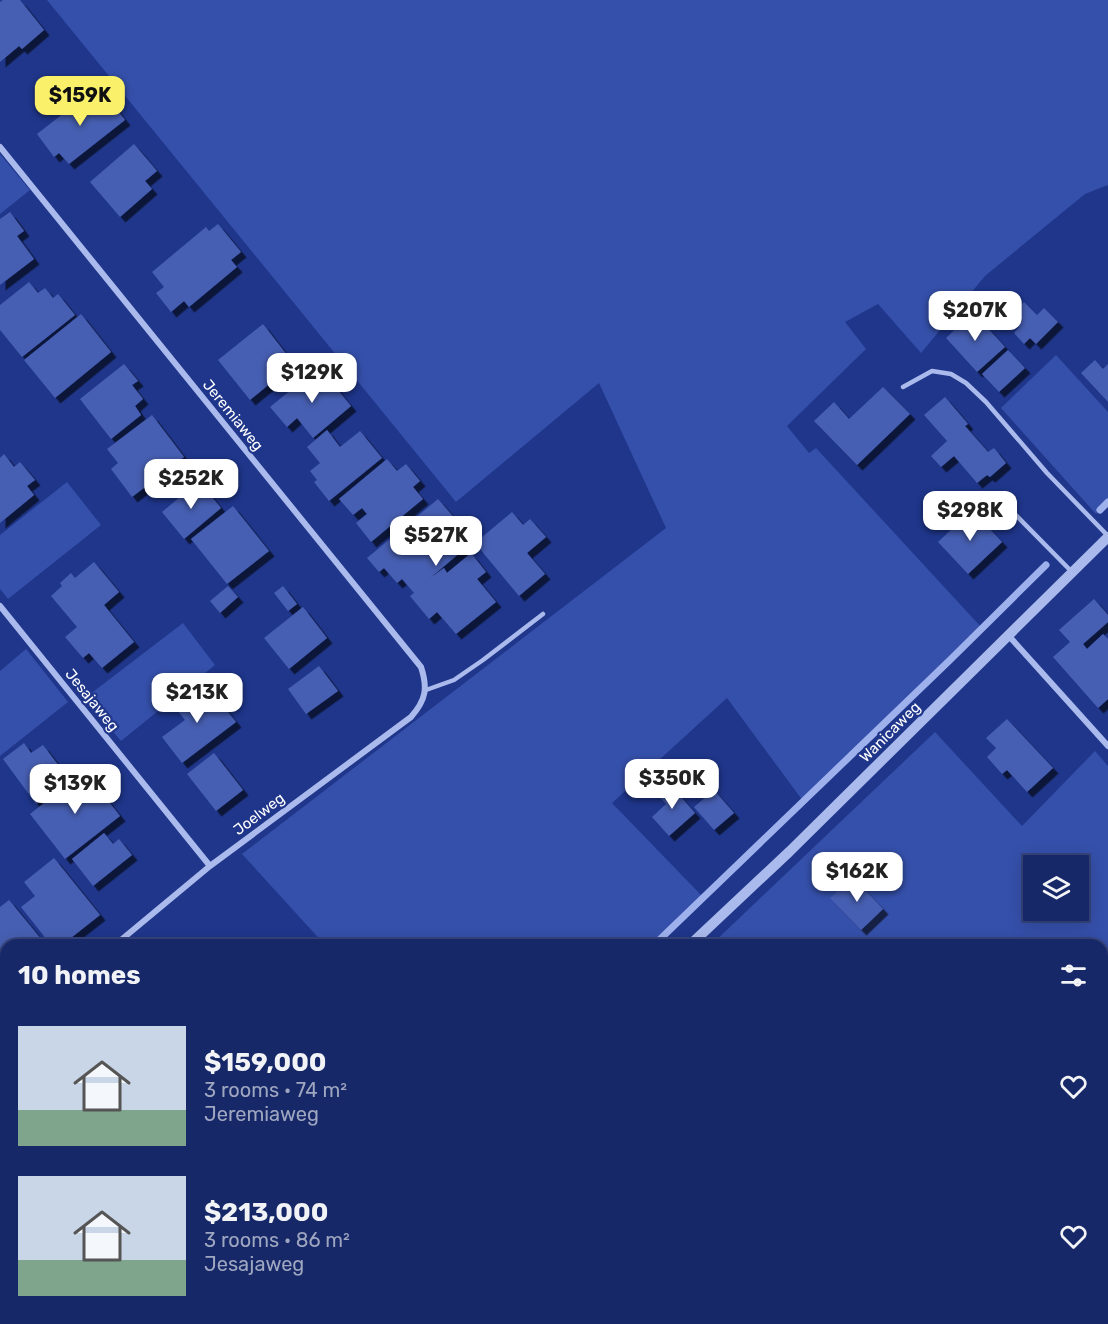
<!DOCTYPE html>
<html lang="en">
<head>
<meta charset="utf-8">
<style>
	body { margin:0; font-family:Rubik,sans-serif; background:#243471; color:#f1f3f6; height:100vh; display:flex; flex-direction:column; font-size:22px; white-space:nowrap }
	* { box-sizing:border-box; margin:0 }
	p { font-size:20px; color:#9ea6c0 }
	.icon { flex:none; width:33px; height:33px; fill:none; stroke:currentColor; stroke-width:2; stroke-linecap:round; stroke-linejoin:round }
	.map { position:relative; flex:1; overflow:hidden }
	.side { position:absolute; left:0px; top:939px; width:1108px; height:386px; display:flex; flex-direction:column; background:#172868; border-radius:18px 18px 0 0; box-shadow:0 3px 15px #0003,0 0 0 2px #36447c }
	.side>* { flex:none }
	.controls { position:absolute; left:1023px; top:855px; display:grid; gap:12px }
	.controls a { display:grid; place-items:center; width:66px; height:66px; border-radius:0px; background:#172868; box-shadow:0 3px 15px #0003,0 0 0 2px #36447c; font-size:30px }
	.price { position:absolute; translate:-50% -51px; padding:0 14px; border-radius:12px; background:#fff; color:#222; font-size:20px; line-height:39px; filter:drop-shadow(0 2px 3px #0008) }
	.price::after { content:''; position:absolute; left:50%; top:36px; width:18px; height:14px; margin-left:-9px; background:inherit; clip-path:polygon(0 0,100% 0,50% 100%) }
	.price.selected { background:#faf06a; color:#111 }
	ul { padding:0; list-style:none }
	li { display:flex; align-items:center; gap:18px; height:150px; padding:0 18px }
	li span { display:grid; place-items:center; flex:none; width:168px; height:120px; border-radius:0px; color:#555 }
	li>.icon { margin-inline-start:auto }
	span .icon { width:72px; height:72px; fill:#fffc; stroke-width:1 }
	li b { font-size:26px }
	h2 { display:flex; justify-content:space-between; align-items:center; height:72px; padding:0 18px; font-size:26px }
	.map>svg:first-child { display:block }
	.green { fill:#3550aa; fill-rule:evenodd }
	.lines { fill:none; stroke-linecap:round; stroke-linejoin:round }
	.stream { stroke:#9eb1ed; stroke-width:7 }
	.building { fill:#475fb2; filter:url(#shadow) }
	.service { stroke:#abbaec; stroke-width:4.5 }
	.minor { stroke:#abbaec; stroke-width:6 }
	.tertiary { stroke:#abbaec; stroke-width:10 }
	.labels { text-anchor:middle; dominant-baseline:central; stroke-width:4.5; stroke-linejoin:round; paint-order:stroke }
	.street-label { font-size:15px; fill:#fff; stroke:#1f368b }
</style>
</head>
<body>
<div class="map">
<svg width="1108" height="1324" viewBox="0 0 1108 1324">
	<defs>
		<filter id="shadow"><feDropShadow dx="5.5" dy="5.5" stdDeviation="0" flood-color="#0009"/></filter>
	</defs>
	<rect width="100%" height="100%" fill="#1f368b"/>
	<path class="green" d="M 47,0 L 1108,0 L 1108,185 L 1085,194 L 985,276 L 921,353 L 878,304 L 845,322 L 866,349 L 787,426 L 809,453 L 816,448 L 982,628 L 803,801 L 727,698 L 612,803 L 703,897 L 654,945 L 325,945 L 242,854 L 666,528 L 599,383 L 456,502 Z
		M 0,154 L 30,190 L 0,214 Z
		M 1056,355 L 1108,412 L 1108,502 L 1096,514 L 1001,408 Z
		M 67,482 L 101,525 L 8,599 L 0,589 L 0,535 Z
		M 183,623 L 215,665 L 121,741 L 85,698 Z
		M 26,649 L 68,702 L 0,756 L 0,671 Z
		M 935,732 L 1022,826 L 1095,751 L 1108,766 L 1108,1324 L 596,1324 L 602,1318 L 1102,1318 L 1102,945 L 711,945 ZM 1034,866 L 1078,866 L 1078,910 L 1034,910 Z
		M 6,1307 L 6,1318 L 99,1319 L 104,1324 L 0,1324 L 0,1312 Z"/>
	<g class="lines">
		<path class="stream" d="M 1100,510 L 1108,502
			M 654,945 L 950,660 L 1046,565
			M 262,1324 L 267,1318"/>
	</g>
	<path class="building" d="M 3,0 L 20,0 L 44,30 L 22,49 L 19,46 L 0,62 L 0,2 Z
		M 84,90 L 96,106 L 107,97 L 125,120 L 69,164 L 59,153 L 54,157 L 37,134 L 69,109 L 66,104 Z
		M 134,144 L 157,171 L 145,181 L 152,189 L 120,217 L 90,182 Z
		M 10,212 L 24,231 L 17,236 L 34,259 L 0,285 L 0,219 Z
		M 218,224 L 241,252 L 231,260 L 237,267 L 189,307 L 184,301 L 171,312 L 156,293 L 164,287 L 152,272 L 206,227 L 209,231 Z
		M 29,282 L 38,293 L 45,288 L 53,298 L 58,294 L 75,315 L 22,357 L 0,330 L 0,305 Z
		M 1024,302 L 1037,315 L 1044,308 L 1058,322 L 1036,344 L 1030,338 L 1024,344 L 1014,333 L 1019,327 L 1009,317 Z
		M 973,312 L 1005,347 L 977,372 L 946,338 Z
		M 81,314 L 111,352 L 55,398 L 24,360 Z
		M 263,324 L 294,364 L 250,400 L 218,360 Z
		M 1008,350 L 1025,368 L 999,392 L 982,374 Z
		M 1095,360 L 1103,369 L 1108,364 L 1108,402 L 1081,373 Z
		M 124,364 L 138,381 L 132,385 L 143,399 L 135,406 L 141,415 L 111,439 L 80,399 Z
		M 319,367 L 351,406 L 313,438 L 297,418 L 287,427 L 270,407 Z
		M 883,387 L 910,414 L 857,465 L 814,421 L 834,402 L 849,419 Z
		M 945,397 L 968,424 L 965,426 L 988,452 L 994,448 L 1006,463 L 990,477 L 987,475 L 977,483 L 954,456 L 941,467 L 931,456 L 947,441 L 924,415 Z
		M 152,415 L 184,457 L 132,497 L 111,469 L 118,463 L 107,449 Z
		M 327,430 L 340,447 L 360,431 L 382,458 L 329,501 L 314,482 L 317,480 L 310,471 L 320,463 L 307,447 Z
		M 4,454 L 14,467 L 20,462 L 35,480 L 27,486 L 34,495 L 0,523 L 0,458 Z
		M 387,459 L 397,471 L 406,464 L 420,481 L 413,487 L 423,499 L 371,542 L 356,523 L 367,514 L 362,508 L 353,515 L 339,499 Z
		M 199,481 L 221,508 L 184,539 L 162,512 Z
		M 438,499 L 474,541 L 430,578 L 444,568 L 447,573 L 471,553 L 486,572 L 477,579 L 496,602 L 456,634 L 437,612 L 429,619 L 410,596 L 414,593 L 402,579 L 397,583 L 384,568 L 379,572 L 367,558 Z
		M 233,506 L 269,551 L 227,584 L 191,539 Z
		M 972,510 L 1002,542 L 968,574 L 938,542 Z
		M 512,512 L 523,525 L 530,519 L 546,537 L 527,553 L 545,574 L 519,596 L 475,543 Z
		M 94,562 L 119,592 L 104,605 L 134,642 L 102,668 L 89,653 L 83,658 L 65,637 L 77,627 L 51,596 L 62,586 L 60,583 L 71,573 L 75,578 Z
		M 228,586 L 238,597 L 220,613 L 210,601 Z
		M 283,586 L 297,604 L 288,611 L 274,593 Z
		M 1094,599 L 1108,615 L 1108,622 L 1083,644 L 1087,649 L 1103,634 L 1108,639 L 1108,699 L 1098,708 L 1053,657 L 1070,642 L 1059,630 Z
		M 303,607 L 327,638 L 289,669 L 264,638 Z
		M 319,666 L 338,691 L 306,714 L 288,689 Z
		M 197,686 L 209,703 L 216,697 L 236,722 L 182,763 L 162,737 L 185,720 L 172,704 Z
		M 1007,719 L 1053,768 L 1027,792 L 1007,770 L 1002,774 L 987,757 L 996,748 L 986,738 Z
		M 24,743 L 31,753 L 43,745 L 69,779 L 36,804 L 3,759 Z
		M 214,753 L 243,790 L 216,811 L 187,774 Z
		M 85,771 L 120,816 L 65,859 L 30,814 Z
		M 668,782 L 695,813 L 669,836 L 652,817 L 666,804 L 656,793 Z
		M 714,790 L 734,813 L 714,830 L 694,807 Z
		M 104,833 L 113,844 L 119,839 L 132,855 L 93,886 L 72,859 Z
		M 54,858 L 100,915 L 62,945 L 51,945 L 21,907 L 35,896 L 24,882 Z
		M 853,877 L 883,909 L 861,930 L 830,898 Z
		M 9,900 L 46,945 L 6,945 L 6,984 L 3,987 L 0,984 L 0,907 Z
		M 386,1318 L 457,1318 L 462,1324 L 391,1324 Z
		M 472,1318 L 503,1318 L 497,1324 L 476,1324 Z"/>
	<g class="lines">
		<path class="service" d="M 903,387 L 932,371 L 951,374 L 966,383 L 986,402 L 1047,473 L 1108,536
			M 997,496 L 1072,572
			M 426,690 L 454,680 L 483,660 L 543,614
			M 0,1026 L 6,1032
			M 338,1318 L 343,1324"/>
		<path class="minor" d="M 0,147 L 421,667 C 428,688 426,700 411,717 L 210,866 L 115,945
			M 0,606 L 210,866
			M 1008,635 L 1108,746
			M 0,1036 L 6,1032"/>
		<path class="tertiary" d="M 690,945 L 789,852 L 1108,537
			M 295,1324 L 301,1318"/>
	</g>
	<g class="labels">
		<g class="street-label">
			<text transform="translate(233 415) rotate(51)">Jeremiaweg</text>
			<text transform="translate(92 700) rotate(51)">Jesajaweg</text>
			<text transform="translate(890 732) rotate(-45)">Wanicaweg</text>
			<text transform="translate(259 814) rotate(-37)">Joelweg</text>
		</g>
	</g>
</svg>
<div class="controls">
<a><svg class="icon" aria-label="layers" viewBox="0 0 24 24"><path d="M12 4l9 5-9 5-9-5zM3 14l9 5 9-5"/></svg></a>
</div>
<b class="price selected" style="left:80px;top:127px">$159K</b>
<b class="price" style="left:975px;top:342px">$207K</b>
<b class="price" style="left:312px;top:404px">$129K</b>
<b class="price" style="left:191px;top:510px">$252K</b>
<b class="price" style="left:970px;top:542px">$298K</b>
<b class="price" style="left:436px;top:567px">$527K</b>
<b class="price" style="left:197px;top:724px">$213K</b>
<b class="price" style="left:672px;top:810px">$350K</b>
<b class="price" style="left:75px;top:815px">$139K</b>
<b class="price" style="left:857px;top:903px">$162K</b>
<section class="side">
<h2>10 homes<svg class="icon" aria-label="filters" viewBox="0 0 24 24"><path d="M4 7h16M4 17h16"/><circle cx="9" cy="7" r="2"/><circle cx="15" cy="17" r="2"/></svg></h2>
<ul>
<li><span style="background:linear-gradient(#c9d6e8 70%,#7fa58c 0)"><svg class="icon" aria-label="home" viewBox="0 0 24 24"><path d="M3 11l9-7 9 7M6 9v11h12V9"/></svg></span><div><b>$159,000</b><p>3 rooms · 74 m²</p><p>Jeremiaweg</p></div><svg class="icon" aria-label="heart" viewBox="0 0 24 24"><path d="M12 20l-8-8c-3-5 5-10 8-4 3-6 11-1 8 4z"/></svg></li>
<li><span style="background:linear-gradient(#c9d6e8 70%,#7fa58c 0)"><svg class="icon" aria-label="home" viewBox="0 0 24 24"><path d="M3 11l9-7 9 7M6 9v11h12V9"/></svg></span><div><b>$213,000</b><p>3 rooms · 86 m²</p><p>Jesajaweg</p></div><svg class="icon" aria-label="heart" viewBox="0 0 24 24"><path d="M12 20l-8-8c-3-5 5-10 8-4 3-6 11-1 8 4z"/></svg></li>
</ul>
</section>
</div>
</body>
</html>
